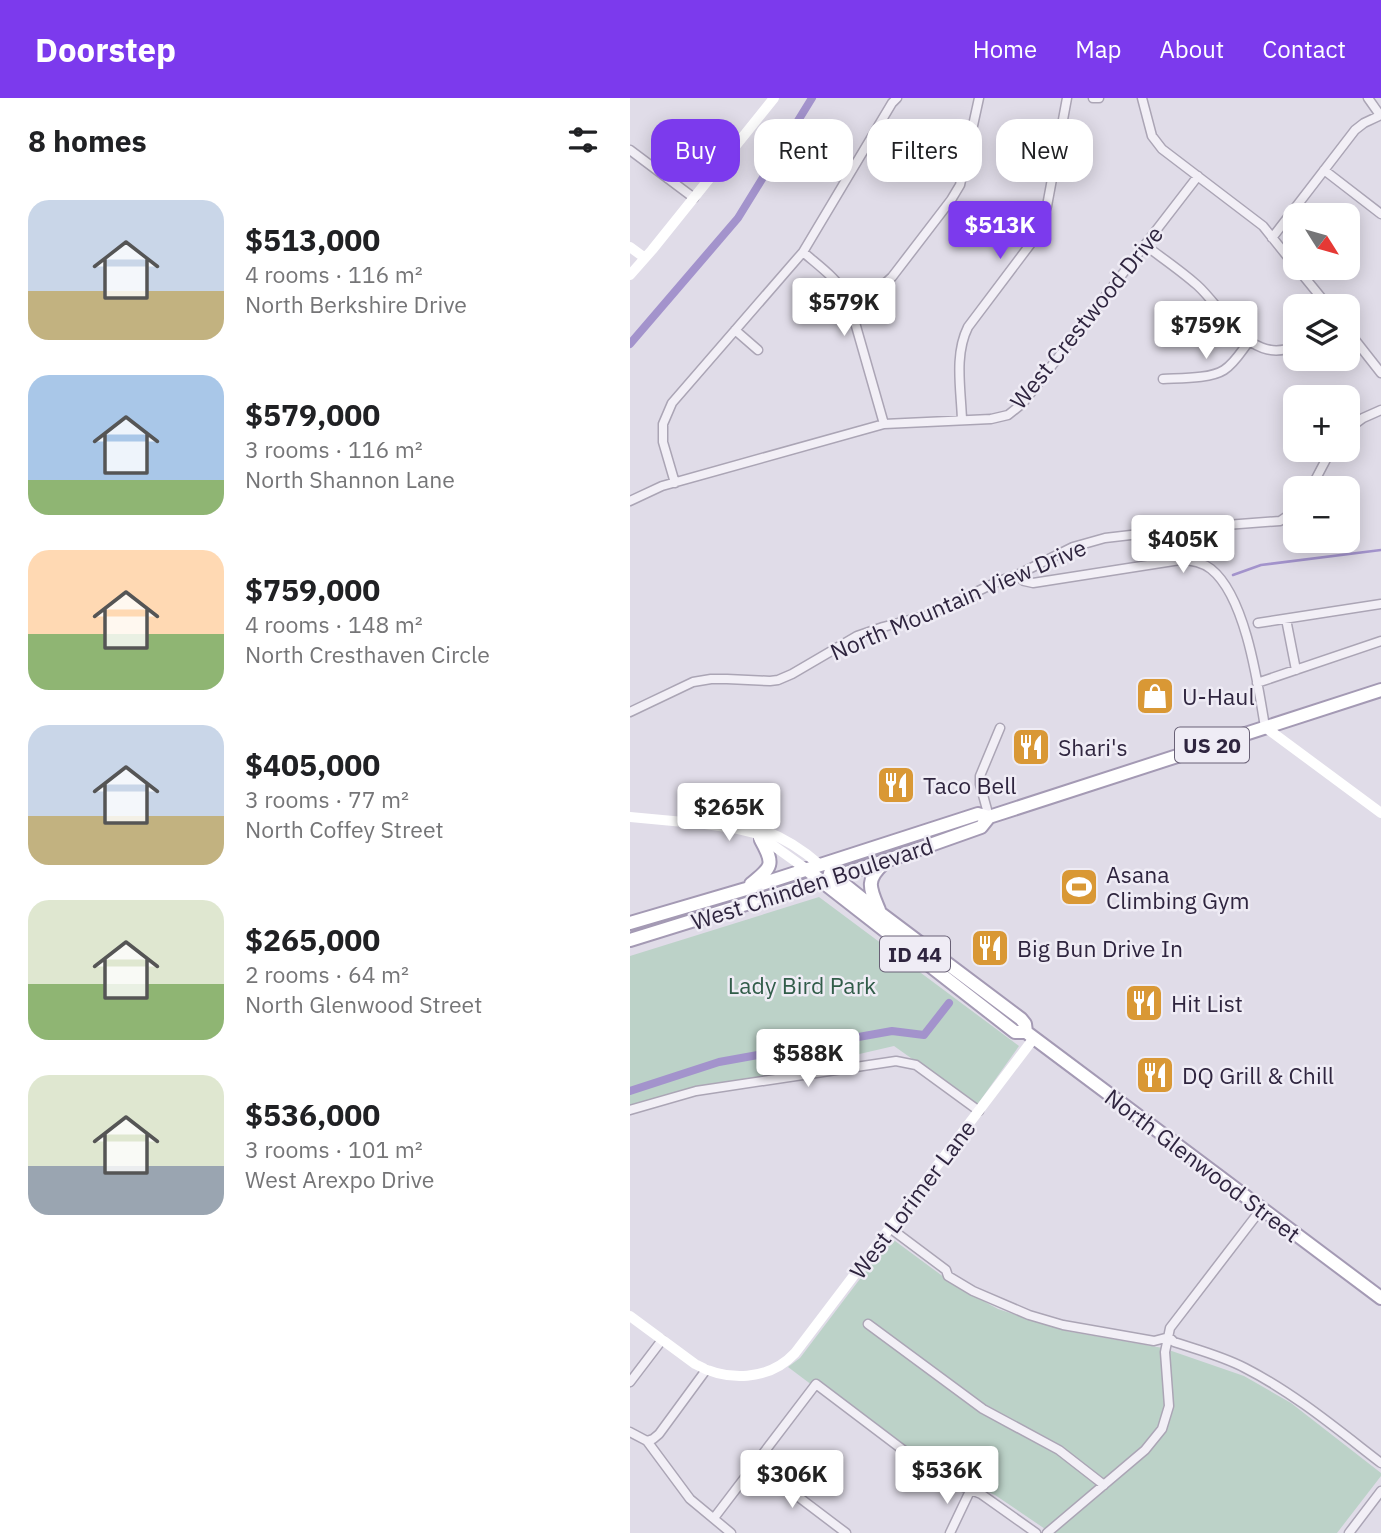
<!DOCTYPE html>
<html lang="en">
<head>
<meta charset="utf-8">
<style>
	body { margin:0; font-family:"IBM Plex Sans",sans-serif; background:#f2f2f2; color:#202124; height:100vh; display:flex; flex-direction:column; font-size:26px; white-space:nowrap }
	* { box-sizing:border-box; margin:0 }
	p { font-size:23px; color:#757577 }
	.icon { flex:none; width:38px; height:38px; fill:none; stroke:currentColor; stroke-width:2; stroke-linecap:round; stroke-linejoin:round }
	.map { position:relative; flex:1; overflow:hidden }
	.sheet { display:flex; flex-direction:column; background:#fff; width:630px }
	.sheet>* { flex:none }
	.guide { position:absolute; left:21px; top:21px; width:625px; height:63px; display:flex; gap:14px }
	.needle { width:46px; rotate:127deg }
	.controls { position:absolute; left:653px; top:105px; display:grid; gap:14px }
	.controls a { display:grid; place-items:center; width:77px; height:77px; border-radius:14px; background:#fff; box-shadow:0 4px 18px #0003; font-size:35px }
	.price { position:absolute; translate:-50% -60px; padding:0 16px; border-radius:7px; background:#fff; color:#222; font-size:23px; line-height:46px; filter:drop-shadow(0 2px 4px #0008) }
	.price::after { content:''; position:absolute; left:50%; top:42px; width:21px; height:16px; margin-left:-10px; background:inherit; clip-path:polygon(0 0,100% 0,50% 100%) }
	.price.active { background:#7c3aed; color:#fff }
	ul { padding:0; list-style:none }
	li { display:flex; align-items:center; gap:21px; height:175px; padding:0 28px }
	li span { display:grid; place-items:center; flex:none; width:196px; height:140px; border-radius:21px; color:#555 }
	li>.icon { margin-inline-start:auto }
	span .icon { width:84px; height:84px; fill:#fffc; stroke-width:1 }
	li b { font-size:30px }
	h2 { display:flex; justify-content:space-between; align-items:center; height:84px; padding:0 28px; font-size:30px }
	.pill { padding:0 24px; border-radius:21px; background:#fff; box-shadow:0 4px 18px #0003; font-size:24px; line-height:63px }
	.pill.active { background:#7c3aed; color:#fff }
	header { display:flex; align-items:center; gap:42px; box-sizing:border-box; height:98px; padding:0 35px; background:#7c3aed; color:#fff }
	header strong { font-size:33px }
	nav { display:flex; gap:38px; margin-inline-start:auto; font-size:24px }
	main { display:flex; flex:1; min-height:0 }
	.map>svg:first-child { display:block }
	.green { fill:#bcd2c8 }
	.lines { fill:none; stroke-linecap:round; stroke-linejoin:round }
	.stream { stroke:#a393cc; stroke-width:2.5 }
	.canal { stroke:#a393cc; stroke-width:8 }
	.street-casing { stroke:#aba5b5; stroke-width:11 }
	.primary-casing { stroke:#a49ab4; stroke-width:16 }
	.street { stroke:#f2eff6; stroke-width:8 }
	.secondary { stroke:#fff; stroke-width:10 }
	.primary { stroke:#fff; stroke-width:12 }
	.labels { text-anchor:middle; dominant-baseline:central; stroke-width:5; stroke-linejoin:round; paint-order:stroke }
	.shield { fill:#efecf5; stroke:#696176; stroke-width:2 }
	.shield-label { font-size:21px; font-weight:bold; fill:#2f253f }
	.street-label { font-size:23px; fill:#2f253f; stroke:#efecf5 }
	.poi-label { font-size:23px; fill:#2f253f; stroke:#efecf5; text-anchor:start }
	.park-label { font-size:23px; fill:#315c49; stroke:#efecf5 }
</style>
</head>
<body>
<header>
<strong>Doorstep</strong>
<nav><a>Home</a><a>Map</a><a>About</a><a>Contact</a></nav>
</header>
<main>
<section class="sheet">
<h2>8 homes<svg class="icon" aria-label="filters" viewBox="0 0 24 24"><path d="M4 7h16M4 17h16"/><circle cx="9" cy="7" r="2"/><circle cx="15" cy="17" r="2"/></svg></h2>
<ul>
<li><span style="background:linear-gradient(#c9d6e8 65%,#c2b280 0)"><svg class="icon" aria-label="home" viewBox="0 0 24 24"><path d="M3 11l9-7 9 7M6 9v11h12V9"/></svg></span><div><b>$513,000</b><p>4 rooms · 116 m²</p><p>North Berkshire Drive</p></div></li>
<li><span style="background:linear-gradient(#a9c7e8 75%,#8fb573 0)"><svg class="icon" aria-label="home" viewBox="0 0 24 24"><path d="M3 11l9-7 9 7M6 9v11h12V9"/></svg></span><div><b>$579,000</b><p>3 rooms · 116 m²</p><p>North Shannon Lane</p></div></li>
<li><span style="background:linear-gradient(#ffd9b3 60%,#8fb573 0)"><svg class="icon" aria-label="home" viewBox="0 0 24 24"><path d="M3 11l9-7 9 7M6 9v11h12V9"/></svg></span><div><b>$759,000</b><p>4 rooms · 148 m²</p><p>North Cresthaven Circle</p></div></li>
<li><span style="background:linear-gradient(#c9d6e8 65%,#c2b280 0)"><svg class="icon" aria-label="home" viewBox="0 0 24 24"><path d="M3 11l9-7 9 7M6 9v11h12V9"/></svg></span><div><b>$405,000</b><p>3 rooms · 77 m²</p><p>North Coffey Street</p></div></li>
<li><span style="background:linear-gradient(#dfe7d0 60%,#8fb573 0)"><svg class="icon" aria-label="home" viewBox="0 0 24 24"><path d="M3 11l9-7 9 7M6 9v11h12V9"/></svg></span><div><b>$265,000</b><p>2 rooms · 64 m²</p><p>North Glenwood Street</p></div></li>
<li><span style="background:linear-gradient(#dfe7d0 65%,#9aa5b1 0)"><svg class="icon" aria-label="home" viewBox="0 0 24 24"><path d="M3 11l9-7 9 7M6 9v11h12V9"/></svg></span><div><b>$536,000</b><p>3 rooms · 101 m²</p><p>West Arexpo Drive</p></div></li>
</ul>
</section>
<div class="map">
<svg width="751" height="1435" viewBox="0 0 751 1435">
	<rect width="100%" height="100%" fill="#e0dce8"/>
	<path class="green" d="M 189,799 L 389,948 L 347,1007 L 264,948 L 0,1009 L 0,858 Z
		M 261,1140 L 326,1188 L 368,1211 L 436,1233 L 533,1250 L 614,1278 L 661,1305 L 751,1375 L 751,1378 L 707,1435 L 421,1435 L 365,1397 L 267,1351 L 158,1269 L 170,1260 Z"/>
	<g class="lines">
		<path class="stream" d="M 603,477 L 631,467 L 751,452"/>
		<path class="canal" d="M 0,246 L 108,120 L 182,0
			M 0,993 L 89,964 L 262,933 L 294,937 L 319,905"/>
		<defs>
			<path id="street" d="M 463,0 L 469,0
				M 512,0 L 522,38 L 532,51 L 633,128 L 665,168
				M 738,0 L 750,17
				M 0,52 L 64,100
				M 694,72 L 751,116
				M 642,140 L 725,32 L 734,25 L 751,17
				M 515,147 C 532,160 550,172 567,187 C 594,211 620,269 665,248
				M 173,154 C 189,168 208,181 218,200 L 254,326
				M 667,170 L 698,208
				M 218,200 C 235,196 249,192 262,179 L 321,102 L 330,87 L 349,0
				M 105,232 L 128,252
				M 718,233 L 751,275
				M 533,281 C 550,280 580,281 594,272 C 605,265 612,252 620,242
				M 332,322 C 331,291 324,257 338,229 L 408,136 L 417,108 L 437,0
				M 718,331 L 733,320 L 751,312
				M 45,385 L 33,344 L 33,326 L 42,305 L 173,154 L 262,5 L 267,0
				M 681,390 L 701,352
				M 0,403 L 32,388 L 254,326 L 361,321 L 378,317 L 393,305 L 568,78
				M 387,477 L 394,483 L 403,485 L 550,462 C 562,462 572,464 581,471 C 616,499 628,587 635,629
				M 656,521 L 666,572
				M 628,525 L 751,506
				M 627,585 L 751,543
				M 0,614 L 63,584 L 81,581 L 97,581 L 140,583 L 148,582 L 162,576 L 227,538 L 253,529 L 298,517 L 369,483 L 387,477 L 443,449 L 475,440 L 570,429 L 650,423 L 665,413
				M 359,719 L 350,686 L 350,678 L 370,630
				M 0,1012 L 66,993 L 266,963 L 286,967 L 349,1013
				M 260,1130 L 316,1172 L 318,1178 L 343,1193 L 399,1217 L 433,1227 L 524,1243 L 539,1239 L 544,1244 C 568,1252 592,1258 615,1270 C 664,1295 707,1331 751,1365
				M 238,1226 L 353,1311 L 429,1352 L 474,1387
				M 0,1284 L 32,1242
				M 0,1334 L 17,1343 L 60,1401 L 101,1435
				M 17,1343 L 23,1341 L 29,1336 L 76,1272
				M 125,1366 L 216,1435
				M 84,1420 L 186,1286 L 285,1361 L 328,1387 L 351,1396 L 406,1435
				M 320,1435 L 340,1393
				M 417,1435 L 515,1352 L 532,1331 L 539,1308 L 535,1254 L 540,1230 L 632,1110
				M 719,1435 L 751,1393"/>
			<path id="primary" d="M 176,771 L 385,934 L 396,934 L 751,1200
				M 200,775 L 250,815 L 391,921 L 395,926 L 396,934
				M 121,786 C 142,769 145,767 131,742
				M 249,812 C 240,790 235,783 253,766
				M 0,825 L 116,791 L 348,716 L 359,719
				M 0,842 L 258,762 L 351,729 L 359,719 L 751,592"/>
		</defs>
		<use href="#street" class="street-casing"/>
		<use href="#primary" class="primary-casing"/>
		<use href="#street" class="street"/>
		<path class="secondary" d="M 0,149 L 15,160
			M 0,177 L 22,152 L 144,0
			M 635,629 L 751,715
			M 0,719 L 75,726 L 103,730 L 124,735 L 133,732 C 154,740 173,752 190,767
			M 129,740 L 144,748 L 176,771
			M 0,1218 L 65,1266 C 97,1284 139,1283 165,1255 L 404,940"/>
		<use href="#primary" class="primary"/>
	</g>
	<defs>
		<symbol id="shop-square" viewBox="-11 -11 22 22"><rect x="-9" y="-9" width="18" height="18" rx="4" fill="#d99835" stroke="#efecf5"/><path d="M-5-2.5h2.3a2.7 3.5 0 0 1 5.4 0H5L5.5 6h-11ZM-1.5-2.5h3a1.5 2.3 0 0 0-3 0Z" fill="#fff"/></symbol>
		<symbol id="restaurant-square" viewBox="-11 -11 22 22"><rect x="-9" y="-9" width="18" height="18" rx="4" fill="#d99835" stroke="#efecf5"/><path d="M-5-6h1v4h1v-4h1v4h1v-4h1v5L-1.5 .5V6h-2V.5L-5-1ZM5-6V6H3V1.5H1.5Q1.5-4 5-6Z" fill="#fff"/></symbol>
		<symbol id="stadium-square" viewBox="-11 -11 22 22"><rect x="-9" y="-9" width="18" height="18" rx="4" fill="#d99835" stroke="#efecf5"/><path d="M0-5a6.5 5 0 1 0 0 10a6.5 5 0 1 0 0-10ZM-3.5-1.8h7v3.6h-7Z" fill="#fff"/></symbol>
	</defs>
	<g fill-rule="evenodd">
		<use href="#shop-square" x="503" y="576" width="44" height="44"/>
		<use href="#restaurant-square" x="379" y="627" width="44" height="44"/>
		<use href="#restaurant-square" x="244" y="665" width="44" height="44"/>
		<use href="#stadium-square" x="427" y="767" width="44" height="44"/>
		<use href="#restaurant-square" x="338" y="828" width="44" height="44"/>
		<use href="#restaurant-square" x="492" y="883" width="44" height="44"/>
		<use href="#restaurant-square" x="503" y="955" width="44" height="44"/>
	</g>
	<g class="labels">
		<g class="shield">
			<rect x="545" y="629.5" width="74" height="35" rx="5"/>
			<rect x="250" y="838.5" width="70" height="35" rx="5"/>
		</g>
		<g class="shield-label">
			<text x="582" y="647">US 20</text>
			<text x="285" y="856">ID 44</text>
		</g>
		<g class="street-label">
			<text transform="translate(456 219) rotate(-51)">West Crestwood Drive</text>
			<text transform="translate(328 501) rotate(-23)">North Mountain View Drive</text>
			<text transform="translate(182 785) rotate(-18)">West Chinden Boulevard</text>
			<text transform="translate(573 1067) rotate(37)">North Glenwood Street</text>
			<text transform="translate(282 1101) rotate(-53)">West Lorimer Lane</text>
		</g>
		<g class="poi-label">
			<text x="552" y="598">U-Haul</text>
			<text x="428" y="649">Shari's</text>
			<text x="293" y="687">Taco Bell</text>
			<text x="476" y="776">Asana<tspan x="476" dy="26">Climbing Gym</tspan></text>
			<text x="387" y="850">Big Bun Drive In</text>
			<text x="541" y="905">Hit List</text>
			<text x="552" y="977">DQ Grill &amp; Chill</text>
		</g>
		<g class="park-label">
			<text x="172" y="887">Lady Bird Park</text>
		</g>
	</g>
</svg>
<div class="controls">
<a><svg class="needle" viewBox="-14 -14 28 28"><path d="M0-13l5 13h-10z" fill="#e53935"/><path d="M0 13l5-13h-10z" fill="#757577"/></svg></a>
<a><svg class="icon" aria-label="layers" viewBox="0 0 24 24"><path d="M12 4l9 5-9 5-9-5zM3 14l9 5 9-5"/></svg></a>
<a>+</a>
<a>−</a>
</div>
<b class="price active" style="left:370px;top:163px">$513K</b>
<b class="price" style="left:214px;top:240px">$579K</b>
<b class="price" style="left:576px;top:263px">$759K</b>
<b class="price" style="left:553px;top:477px">$405K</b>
<b class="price" style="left:99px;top:745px">$265K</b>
<b class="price" style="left:178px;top:991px">$588K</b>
<b class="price" style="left:317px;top:1408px">$536K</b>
<b class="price" style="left:162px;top:1412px">$306K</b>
<div class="guide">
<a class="pill active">Buy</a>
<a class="pill">Rent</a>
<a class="pill">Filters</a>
<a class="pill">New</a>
</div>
</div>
</main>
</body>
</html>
